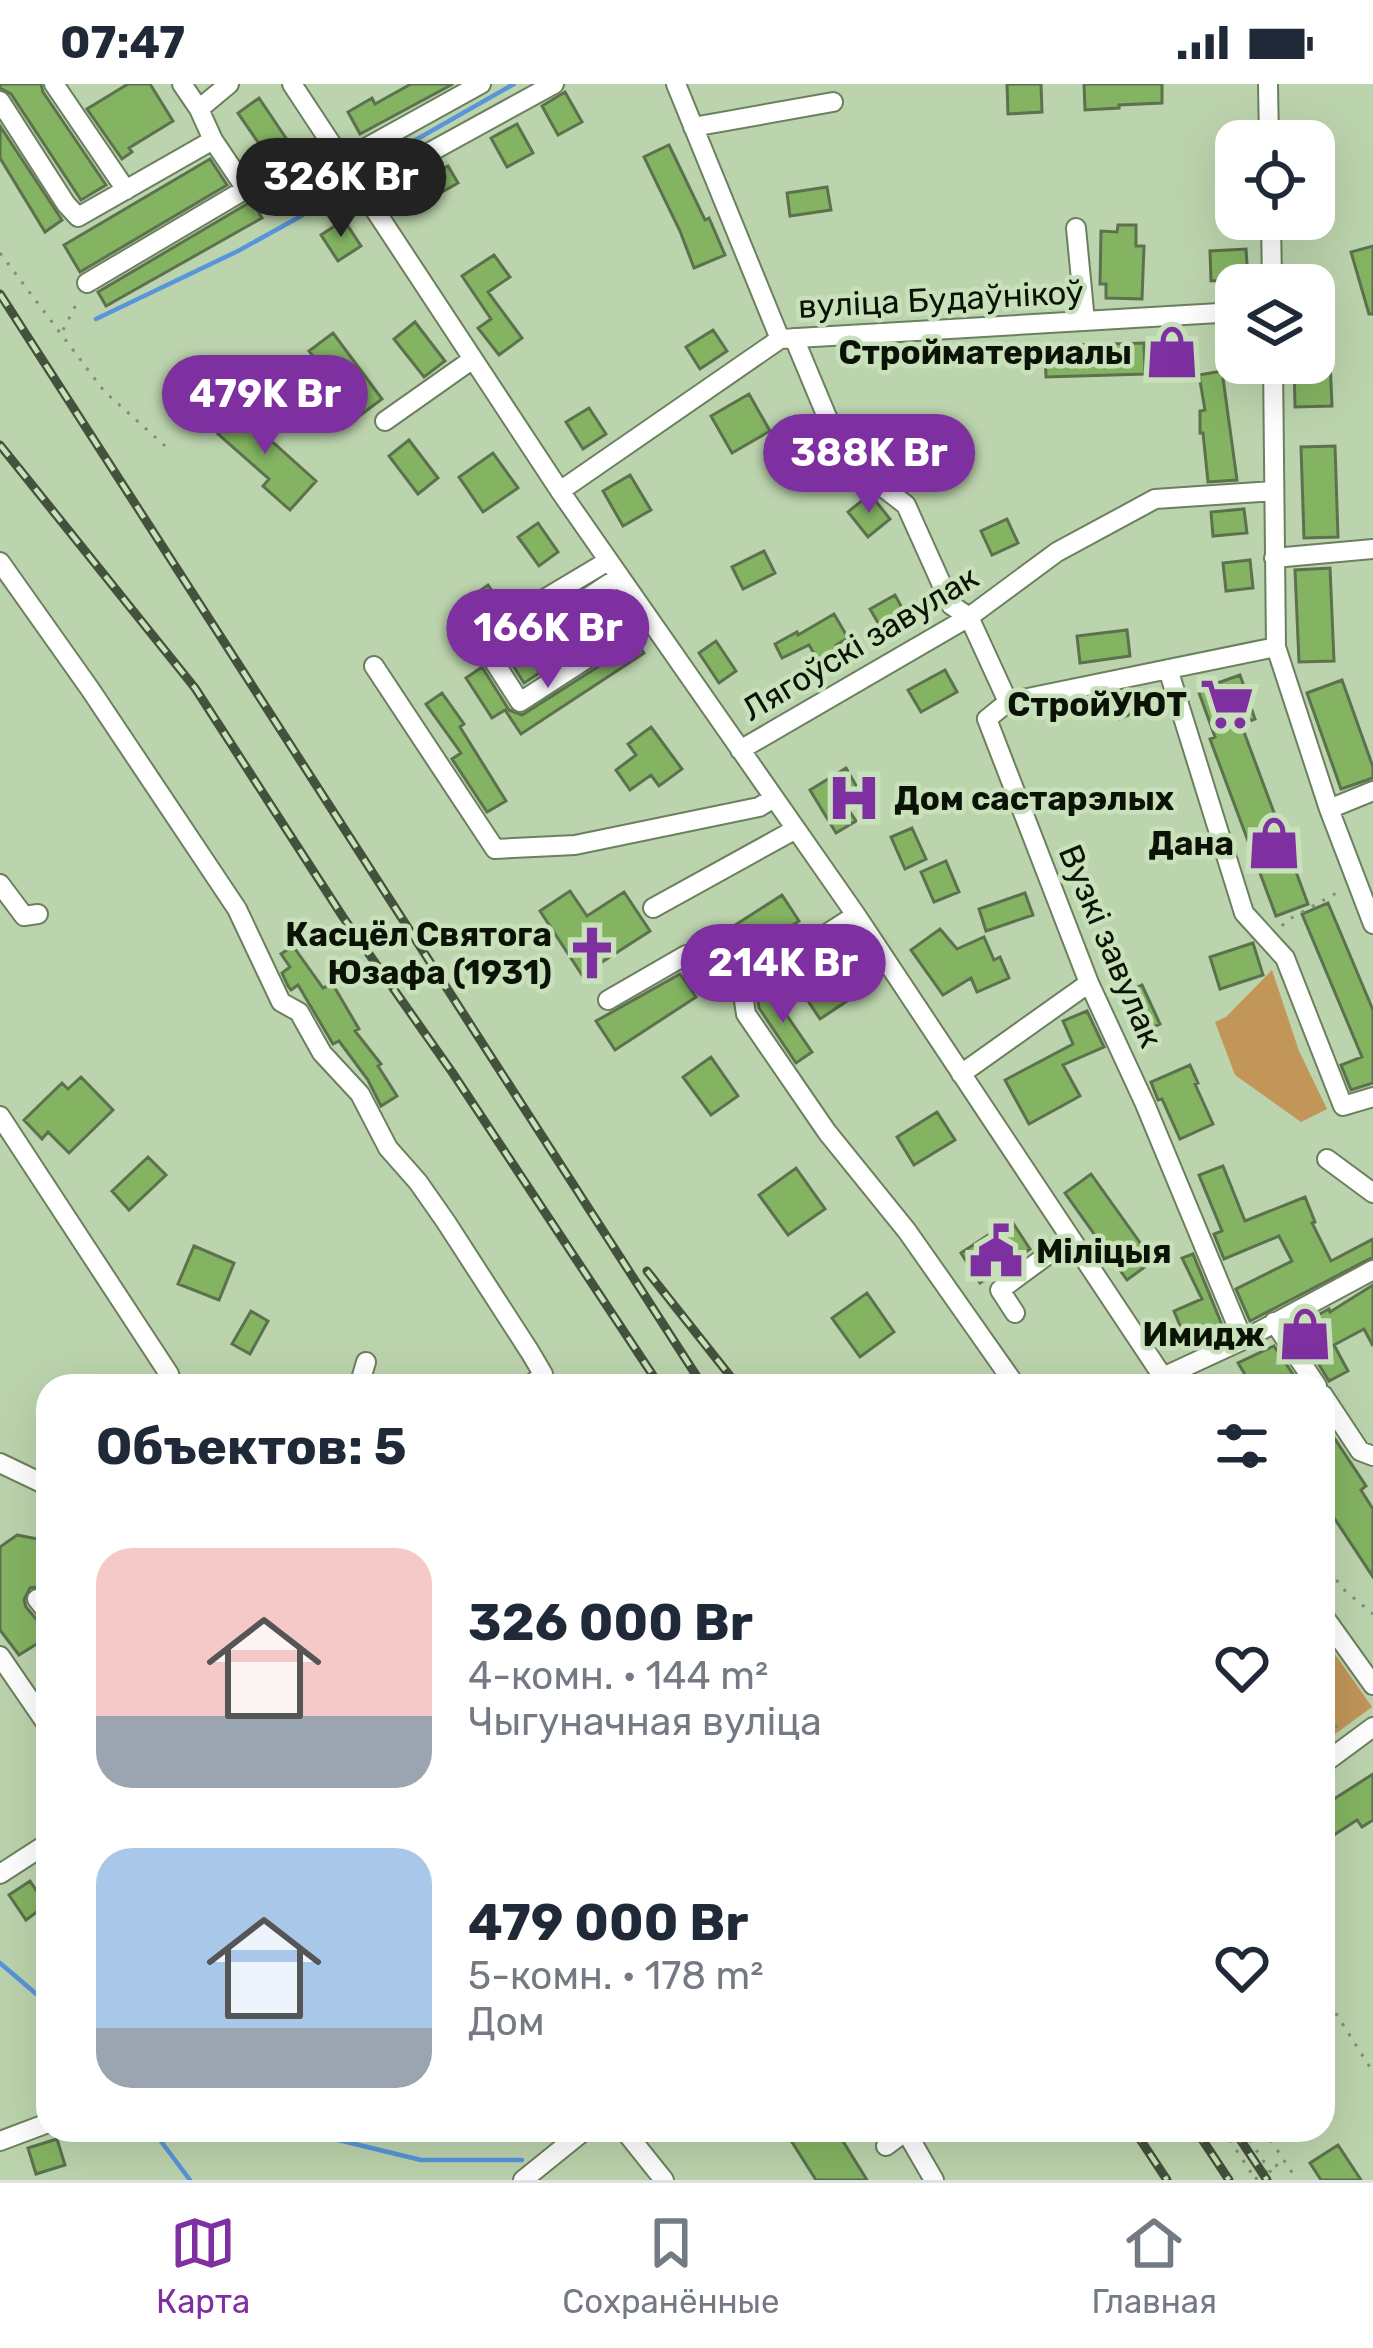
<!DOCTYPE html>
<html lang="ru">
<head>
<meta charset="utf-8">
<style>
	body { margin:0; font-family:Rubik,sans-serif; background:#f6f6f7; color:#1f2937; height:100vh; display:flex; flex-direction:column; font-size:45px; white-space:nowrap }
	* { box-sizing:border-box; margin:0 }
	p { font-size:39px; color:#747a83 }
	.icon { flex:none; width:66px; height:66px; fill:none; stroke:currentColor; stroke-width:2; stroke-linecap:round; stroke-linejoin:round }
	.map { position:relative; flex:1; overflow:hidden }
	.side { position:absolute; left:36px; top:1290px; width:1299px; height:768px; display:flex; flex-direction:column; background:#fff; border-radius:36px; box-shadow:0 12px 48px #0002 }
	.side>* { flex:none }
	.tools { position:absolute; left:1215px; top:36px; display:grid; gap:24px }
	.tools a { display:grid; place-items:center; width:120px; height:120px; border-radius:24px; background:#fff; box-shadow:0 12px 48px #0002; font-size:60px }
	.price { position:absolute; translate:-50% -102px; padding:0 27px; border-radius:42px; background:#7e30a1; color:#fff; font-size:39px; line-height:78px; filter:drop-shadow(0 3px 6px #0008) }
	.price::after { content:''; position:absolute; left:50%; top:72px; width:36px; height:27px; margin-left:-18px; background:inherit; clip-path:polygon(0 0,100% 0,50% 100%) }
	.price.current { background:#222; color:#fff }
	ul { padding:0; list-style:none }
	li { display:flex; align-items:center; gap:36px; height:300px; padding:0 60px }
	li span { display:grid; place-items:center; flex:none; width:336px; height:240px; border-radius:36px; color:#555 }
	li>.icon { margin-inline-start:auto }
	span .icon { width:144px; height:144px; fill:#fffc; stroke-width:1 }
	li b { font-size:51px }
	h2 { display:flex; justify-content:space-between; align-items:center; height:144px; padding:0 60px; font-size:51px }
	.status { display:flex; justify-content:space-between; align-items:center; height:84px; padding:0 60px; background:#fff; direction:ltr }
	.status svg { height:33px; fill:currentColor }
	.dock { display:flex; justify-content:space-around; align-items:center; height:168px; border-top:3px solid #e0e1e3; background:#fff; font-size:33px; color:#747a83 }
	.dock a { display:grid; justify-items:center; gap:6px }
	.dock .current { color:#7e30a1 }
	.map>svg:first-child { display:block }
	.green { fill:#c29559 }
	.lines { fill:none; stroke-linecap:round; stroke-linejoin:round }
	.stream { stroke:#5895db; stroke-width:4.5 }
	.building { fill:#84b462; stroke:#5c714e; stroke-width:3 }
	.minor-casing { stroke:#6b805d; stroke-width:22 }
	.path { stroke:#7e9173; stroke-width:3; stroke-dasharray:3 9; stroke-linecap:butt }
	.minor { stroke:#fff; stroke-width:18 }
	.rail-casing { stroke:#44513c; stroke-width:9 }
	.rail { stroke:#c9e1ba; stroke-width:4.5; stroke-dasharray:14; stroke-linecap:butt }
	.labels { text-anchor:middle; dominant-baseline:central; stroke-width:9; stroke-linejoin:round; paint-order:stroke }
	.street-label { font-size:33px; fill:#0b1306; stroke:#c9e1ba }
	.poi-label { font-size:33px; font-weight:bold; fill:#0b1306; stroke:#c9e1ba; text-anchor:end }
</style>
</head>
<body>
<div class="status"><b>07:47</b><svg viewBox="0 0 49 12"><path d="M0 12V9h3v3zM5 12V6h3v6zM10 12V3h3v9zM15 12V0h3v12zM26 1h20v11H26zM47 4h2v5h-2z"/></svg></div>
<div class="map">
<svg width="1373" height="2096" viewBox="0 0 1373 2096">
	<rect width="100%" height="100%" fill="#bcd4ad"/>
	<path class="green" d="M 1272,886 L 1299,967 L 1327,1025 L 1301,1038 L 1235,991 L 1215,938 L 1226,933 Z
		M 1323,1553 L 1372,1623 L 1323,1659 Z"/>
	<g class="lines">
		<path class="stream" d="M 368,83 L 514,0
			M 96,235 L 238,167 L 303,131 L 326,90
			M 0,1879 L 48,1920
			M 297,2046 L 421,2076 L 522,2076
			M 154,2048 L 190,2096"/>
	</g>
	<path class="building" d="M 0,0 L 41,0 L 43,8 L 106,101 L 81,116 L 11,10 L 0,4 Z
		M 128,0 L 150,0 L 173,37 L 129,64 L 132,68 L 122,75 L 87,25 Z
		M 411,0 L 453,0 L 360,50 L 348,28 L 372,14 L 375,20 Z
		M 1007,0 L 1041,0 L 1042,28 L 1008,30 Z
		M 1084,0 L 1162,0 L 1162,19 L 1119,21 L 1119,24 L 1085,26 Z
		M 565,8 L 582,38 L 558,51 L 542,22 Z
		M 259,14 L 294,66 L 273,80 L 238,29 Z
		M 517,40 L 533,69 L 507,83 L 491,54 Z
		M 0,42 L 62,136 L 45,148 L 0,74 Z
		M 669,61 L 705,136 L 709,134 L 725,171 L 694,184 L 680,147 L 644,73 Z
		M 210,75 L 227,101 L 80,188 L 64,161 Z
		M 448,82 L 458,99 L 419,121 L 410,103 Z
		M 827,103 L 831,126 L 790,132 L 787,109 Z
		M 252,117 L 262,134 L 106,222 L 98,208 Z
		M 344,136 L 361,162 L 338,177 L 321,151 Z
		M 1118,141 L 1136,141 L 1136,162 L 1144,162 L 1142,215 L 1106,214 L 1106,200 L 1100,200 L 1101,147 L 1117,148 Z
		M 1373,162 L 1373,230 L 1369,230 L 1351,168 Z
		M 1246,165 L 1248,195 L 1211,197 L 1210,167 Z
		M 494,171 L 510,193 L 488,208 L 522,254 L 499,271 L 478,244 L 491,235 L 462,192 Z
		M 415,238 L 445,277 L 424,293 L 394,255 Z
		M 713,246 L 727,267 L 700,285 L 686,263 Z
		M 333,249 L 382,315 L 358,333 L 309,267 Z
		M 1144,259 L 1145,290 L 1046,293 L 1045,262 Z
		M 1330,276 L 1332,322 L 1295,323 L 1294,279 Z
		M 1222,287 L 1237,396 L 1208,398 L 1203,349 L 1200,349 L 1200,327 L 1205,326 L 1199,291 Z
		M 749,310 L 770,347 L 732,369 L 711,332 Z
		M 228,318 L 316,397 L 290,426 L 263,402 L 269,395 L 218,350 L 226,342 L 215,333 Z
		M 589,324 L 606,350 L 583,365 L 566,338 Z
		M 409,356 L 438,394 L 418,410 L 389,372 Z
		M 1335,362 L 1338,453 L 1304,454 L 1301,363 Z
		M 493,369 L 518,404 L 483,428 L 459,393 Z
		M 630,391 L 651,426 L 623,442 L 603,407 Z
		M 870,410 L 890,435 L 868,453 L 848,428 Z
		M 1244,425 L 1247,449 L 1213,452 L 1211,428 Z
		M 1007,435 L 1018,459 L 992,471 L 981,447 Z
		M 538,439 L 558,468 L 539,482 L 518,453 Z
		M 764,467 L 775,489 L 743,505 L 732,483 Z
		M 1250,476 L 1253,504 L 1226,507 L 1223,479 Z
		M 1330,484 L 1334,577 L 1299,578 L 1295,486 Z
		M 488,501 L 518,543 L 490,562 L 461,520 Z
		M 895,511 L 908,535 L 884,549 L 870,525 Z
		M 613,513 L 626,533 L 524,599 L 512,580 Z
		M 834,530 L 848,554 L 836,561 L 840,570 L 821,581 L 809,561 L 782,574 L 775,560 L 797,548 L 798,551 Z
		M 1127,546 L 1130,572 L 1080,579 L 1077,552 Z
		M 716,557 L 736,587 L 719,599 L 699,569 Z
		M 637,558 L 644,569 L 521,650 L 505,626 L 492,634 L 466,594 L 482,583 L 509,626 L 522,631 Z
		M 945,586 L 957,608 L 921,628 L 908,606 Z
		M 1240,591 L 1255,635 L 1241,640 L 1308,820 L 1276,832 L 1210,655 L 1215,653 L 1198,606 Z
		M 1342,596 L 1373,683 L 1373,694 L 1341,705 L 1307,609 Z
		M 1140,605 L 1148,623 L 1119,635 L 1110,613 Z
		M 442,609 L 464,640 L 460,643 L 506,717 L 487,728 L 452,675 L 461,669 L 426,620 Z
		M 651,643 L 682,685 L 659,702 L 651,691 L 630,706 L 616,686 L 636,671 L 628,660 Z
		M 846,684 L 862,712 L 846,722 L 856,737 L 836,749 L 810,706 Z
		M 912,744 L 926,775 L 905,785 L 891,753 Z
		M 946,777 L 959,808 L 934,818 L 921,788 Z
		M 570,807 L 587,832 L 624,808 L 650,847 L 582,891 L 540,827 Z
		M 1025,809 L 1033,831 L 986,847 L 979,825 Z
		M 782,811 L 799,837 L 743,873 L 726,847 Z
		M 1328,819 L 1373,926 L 1373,999 L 1351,1006 L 1341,981 L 1362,973 L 1302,830 Z
		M 940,845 L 957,865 L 984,853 L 994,876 L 1000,873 L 1009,894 L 977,908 L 971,894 L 943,911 L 911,866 Z
		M 1253,859 L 1263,891 L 1220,905 L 1210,873 Z
		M 293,862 L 323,904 L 332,899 L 359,945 L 355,947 L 381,980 L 378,982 L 397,1012 L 381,1022 L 368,996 L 339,957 L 333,960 L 298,901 L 291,906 L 288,902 L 282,889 L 290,883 L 281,870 Z
		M 826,879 L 850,915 L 820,935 L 796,899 Z
		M 680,890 L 696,913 L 615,966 L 596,937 Z
		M 1142,901 L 1160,940 L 1140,949 L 1123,910 Z
		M 768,904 L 812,968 L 796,979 L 759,924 L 757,911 Z
		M 1087,927 L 1104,963 L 1063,981 L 1080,1012 L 1029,1040 L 1005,996 L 1073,960 L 1063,937 Z
		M 711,973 L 738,1012 L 711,1031 L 683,993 Z
		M 1190,981 L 1198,999 L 1195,1000 L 1213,1040 L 1180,1055 L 1162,1015 L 1158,1016 L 1151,998 Z
		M 81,993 L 113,1026 L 69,1069 L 48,1048 L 42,1055 L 24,1036 L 62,999 L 68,1005 Z
		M 937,1028 L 955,1056 L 914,1081 L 897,1053 Z
		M 148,1073 L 166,1091 L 129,1126 L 112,1107 Z
		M 1223,1082 L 1245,1137 L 1305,1113 L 1315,1138 L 1312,1139 L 1331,1177 L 1373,1155 L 1373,1173 L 1250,1237 L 1236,1205 L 1292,1177 L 1279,1152 L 1224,1175 L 1214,1150 L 1222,1147 L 1199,1091 Z
		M 796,1084 L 825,1125 L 788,1151 L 759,1111 Z
		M 1091,1090 L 1153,1177 L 1127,1196 L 1065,1109 Z
		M 1011,1136 L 1030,1165 L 980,1199 L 961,1169 Z
		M 194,1162 L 234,1179 L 219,1216 L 178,1200 Z
		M 1193,1170 L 1224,1246 L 1188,1261 L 1174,1227 L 1202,1215 L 1182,1174 Z
		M 1373,1201 L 1373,1262 L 1364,1245 L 1334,1261 L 1348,1287 L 1329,1297 L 1296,1243 L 1329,1225 L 1330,1228 Z
		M 867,1209 L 894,1248 L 860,1273 L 832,1234 Z
		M 251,1227 L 268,1237 L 250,1270 L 232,1260 Z
		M 1274,1262 L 1301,1302 L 1252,1302 L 1238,1279 Z
		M 1323,1337 L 1366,1402 L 1361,1406 L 1373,1425 L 1373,1493 L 1323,1417 Z
		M 17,1451 L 48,1457 L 48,1502 L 30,1504 L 24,1516 L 26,1523 L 48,1549 L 48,1553 L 19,1571 L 0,1546 L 0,1463 Z
		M 1373,1690 L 1373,1736 L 1362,1743 L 1357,1736 L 1323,1758 L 1323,1722 Z
		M 30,1797 L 46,1821 L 26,1836 L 9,1811 Z
		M 804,2046 L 836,2046 L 867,2096 L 816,2096 L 790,2055 Z
		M 57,2055 L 65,2081 L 36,2090 L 28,2064 Z
		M 1338,2061 L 1361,2096 L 1321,2096 L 1310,2079 Z"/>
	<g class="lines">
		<defs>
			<path id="minor" d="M 54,0 L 126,106
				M 182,0 L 199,25
				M 292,0 L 560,407 L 856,831 L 1169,1302
				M 676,0 L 780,255 L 1236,228
				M 1268,0 L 1269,57
				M 0,17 L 66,120 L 78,133 L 213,56 L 199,25 L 229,0
				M 693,43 L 833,18
				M 342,77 L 481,0
				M 361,106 L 554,0
				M 1271,135 L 1272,201
				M 1076,144 L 1085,237
				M 87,199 L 246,105 L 213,56
				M 794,254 L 827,333 L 858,384 L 906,421 L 951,521 L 969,533 L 1008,618
				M 1273,279 L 1276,563 L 1329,725 L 1373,840
				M 385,337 L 473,275
				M 560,407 L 780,255
				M 1274,474 L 1373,465
				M 0,478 L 90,605 L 237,825 L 281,918 L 299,928 L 322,969 L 360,1010 L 388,1064 L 418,1098 L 446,1138 L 530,1268 L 543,1290 L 530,1302
				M 619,493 L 493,576 L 520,618 L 648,535
				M 526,526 L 608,477
				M 374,582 L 495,765 L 575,761 L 759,723 L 774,714
				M 1168,585 L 1244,829 L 1285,874 L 1343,1022 L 1373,1013
				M 740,666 L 969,533 L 1057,468 L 1155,415 L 1274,407
				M 1329,725 L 1373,707
				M 0,800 L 24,832 L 38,830
				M 653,824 L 796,745
				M 856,831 L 742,904 L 746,930 L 827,1048 L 907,1147 L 1016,1302
				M 608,916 L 686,871 L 742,904
				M 961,990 L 1089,899
				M 0,1032 L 169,1290 L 172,1302
				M 1327,1075 L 1373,1109
				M 1015,1229 L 1000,1206 L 1069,1155
				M 1274,1238 L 1317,1302
				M 1243,1256 L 1145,1020 L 1089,899 L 987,635 L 1008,618 L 1276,563
				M 1163,1293 L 1243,1256 L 1373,1186
				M 359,1302 L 366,1278
				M 1323,1311 L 1360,1367 L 1373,1372
				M 0,1379 L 48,1402
				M 37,1515 L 48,1529
				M 1323,1531 L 1373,1601
				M 0,1572 L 48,1642
				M 1323,1680 L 1373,1643
				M 0,1790 L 48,1759
				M 624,2046 L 664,2096
				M 905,2046 L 934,2096
				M 0,2057 L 48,2039
				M 886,2062 L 906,2047
				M 523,2096 L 585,2046"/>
		</defs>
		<use href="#minor" class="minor-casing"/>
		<path class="path" d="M 0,169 L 104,307 L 165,362
			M 63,246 L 78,217
			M 1282,842 L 1286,837 L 1340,807
			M 1205,1291 L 1211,1302
			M 1323,1476 L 1342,1504 L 1373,1530
			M 1323,1580 L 1334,1573
			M 1323,1644 L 1341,1642
			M 1323,1909 L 1373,1988
			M 1223,2046 L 1256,2096
			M 1243,2046 L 1276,2096
			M 1264,2046 L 1297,2096
			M 1255,2095 L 1282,2078"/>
		<use href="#minor" class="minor"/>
		<defs>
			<path id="rail" d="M 0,210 L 703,1302
				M 0,361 L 195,604 L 343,833 L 452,988 L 660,1302
				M 647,1187 L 738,1302
				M 1134,2046 L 1167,2096
				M 1196,2046 L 1229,2096
				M 1234,2046 L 1267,2096"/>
		</defs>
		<use href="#rail" class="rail-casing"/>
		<use href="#rail" class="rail"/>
	</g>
	<defs>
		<symbol id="shop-bare" viewBox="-9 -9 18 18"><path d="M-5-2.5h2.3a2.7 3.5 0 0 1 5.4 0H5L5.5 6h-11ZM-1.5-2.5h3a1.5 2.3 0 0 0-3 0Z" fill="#7e30a1" stroke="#c9e1ba" stroke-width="2.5" paint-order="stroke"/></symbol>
		<symbol id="supermarket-bare" viewBox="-9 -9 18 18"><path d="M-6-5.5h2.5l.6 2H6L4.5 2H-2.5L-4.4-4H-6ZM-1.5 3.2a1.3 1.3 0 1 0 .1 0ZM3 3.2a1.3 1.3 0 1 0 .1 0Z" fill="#7e30a1" stroke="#c9e1ba" stroke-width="2.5" paint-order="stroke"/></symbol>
		<symbol id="hospital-bare" viewBox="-9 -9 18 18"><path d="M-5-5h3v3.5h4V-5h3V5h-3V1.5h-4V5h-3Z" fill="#7e30a1" stroke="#c9e1ba" stroke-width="2.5" paint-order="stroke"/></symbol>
		<symbol id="church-bare" viewBox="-9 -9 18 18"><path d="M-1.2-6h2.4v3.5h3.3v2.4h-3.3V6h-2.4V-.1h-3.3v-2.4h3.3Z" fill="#7e30a1" stroke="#c9e1ba" stroke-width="2.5" paint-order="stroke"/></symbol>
		<symbol id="civic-bare" viewBox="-9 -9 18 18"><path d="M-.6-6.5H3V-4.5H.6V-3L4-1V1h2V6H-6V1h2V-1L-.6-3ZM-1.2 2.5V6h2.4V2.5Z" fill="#7e30a1" stroke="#c9e1ba" stroke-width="2.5" paint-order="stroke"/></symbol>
	</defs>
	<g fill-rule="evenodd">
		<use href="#shop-bare" x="1134" y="230" width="76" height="76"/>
		<use href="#supermarket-bare" x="1189" y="582" width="76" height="76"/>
		<use href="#hospital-bare" x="816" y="676" width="76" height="76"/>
		<use href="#shop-bare" x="1236" y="721" width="76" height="76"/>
		<use href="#church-bare" x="554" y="831" width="76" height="76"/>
		<use href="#civic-bare" x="958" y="1129" width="76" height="76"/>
		<use href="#shop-bare" x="1267" y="1212" width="76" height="76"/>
	</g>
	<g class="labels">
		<g class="street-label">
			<text transform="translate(941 215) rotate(-3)">вуліца Будаўнікоў</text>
			<text transform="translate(860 559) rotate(-31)">Лягоўскі завулак</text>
			<text transform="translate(1111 862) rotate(67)">Вузкі завулак</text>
		</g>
		<g class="poi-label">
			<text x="1132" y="268">Стройматериалы</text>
			<text x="1187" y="620">СтройУЮТ</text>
			<text x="894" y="714" text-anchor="start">Дом састарэлых</text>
			<text x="1234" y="759">Дана</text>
			<text x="552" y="850">Касцёл Святога<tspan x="552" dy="38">Юзафа (1931)</tspan></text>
			<text x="1036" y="1167" text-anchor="start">Міліцыя</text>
			<text x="1265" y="1250">Имидж</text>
		</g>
	</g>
</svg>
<div class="tools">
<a><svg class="icon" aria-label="locate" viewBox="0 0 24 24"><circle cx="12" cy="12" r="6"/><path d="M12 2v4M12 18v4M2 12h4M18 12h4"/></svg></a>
<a><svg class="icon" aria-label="layers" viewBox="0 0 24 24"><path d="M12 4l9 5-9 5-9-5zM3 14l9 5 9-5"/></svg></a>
</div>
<b class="price current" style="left:341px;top:156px">326K Br</b>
<b class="price" style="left:265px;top:373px">479K Br</b>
<b class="price" style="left:869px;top:432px">388K Br</b>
<b class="price" style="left:548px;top:607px">166K Br</b>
<b class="price" style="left:783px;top:942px">214K Br</b>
<section class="side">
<h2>Объектов: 5<svg class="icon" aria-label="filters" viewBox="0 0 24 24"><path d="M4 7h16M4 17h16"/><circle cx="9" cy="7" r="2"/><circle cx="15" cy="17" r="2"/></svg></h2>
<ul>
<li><span style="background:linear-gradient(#f6c9c9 70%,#9aa5b1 0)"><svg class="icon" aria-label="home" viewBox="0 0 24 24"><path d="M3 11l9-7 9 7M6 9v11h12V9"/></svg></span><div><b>326 000 Br</b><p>4-комн. · 144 m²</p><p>Чыгуначная вуліца</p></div><svg class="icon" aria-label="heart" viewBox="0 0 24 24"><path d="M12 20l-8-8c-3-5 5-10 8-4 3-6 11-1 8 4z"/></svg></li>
<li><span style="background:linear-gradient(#a9c7e8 75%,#9aa5b1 0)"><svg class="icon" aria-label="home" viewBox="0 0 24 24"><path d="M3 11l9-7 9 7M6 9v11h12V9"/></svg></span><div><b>479 000 Br</b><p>5-комн. · 178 m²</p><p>Дом</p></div><svg class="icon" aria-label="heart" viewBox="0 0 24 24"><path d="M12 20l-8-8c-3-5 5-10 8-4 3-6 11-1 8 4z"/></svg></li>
</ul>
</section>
</div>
<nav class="dock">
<a class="current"><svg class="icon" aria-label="map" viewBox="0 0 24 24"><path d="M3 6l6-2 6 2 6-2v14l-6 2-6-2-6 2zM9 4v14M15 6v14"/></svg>Карта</a>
<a><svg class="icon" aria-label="saved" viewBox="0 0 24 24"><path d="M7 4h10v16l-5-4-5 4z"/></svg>Сохранённые</a>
<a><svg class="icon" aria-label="home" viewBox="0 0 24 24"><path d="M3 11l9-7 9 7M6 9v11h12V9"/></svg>Главная</a>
</nav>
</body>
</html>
